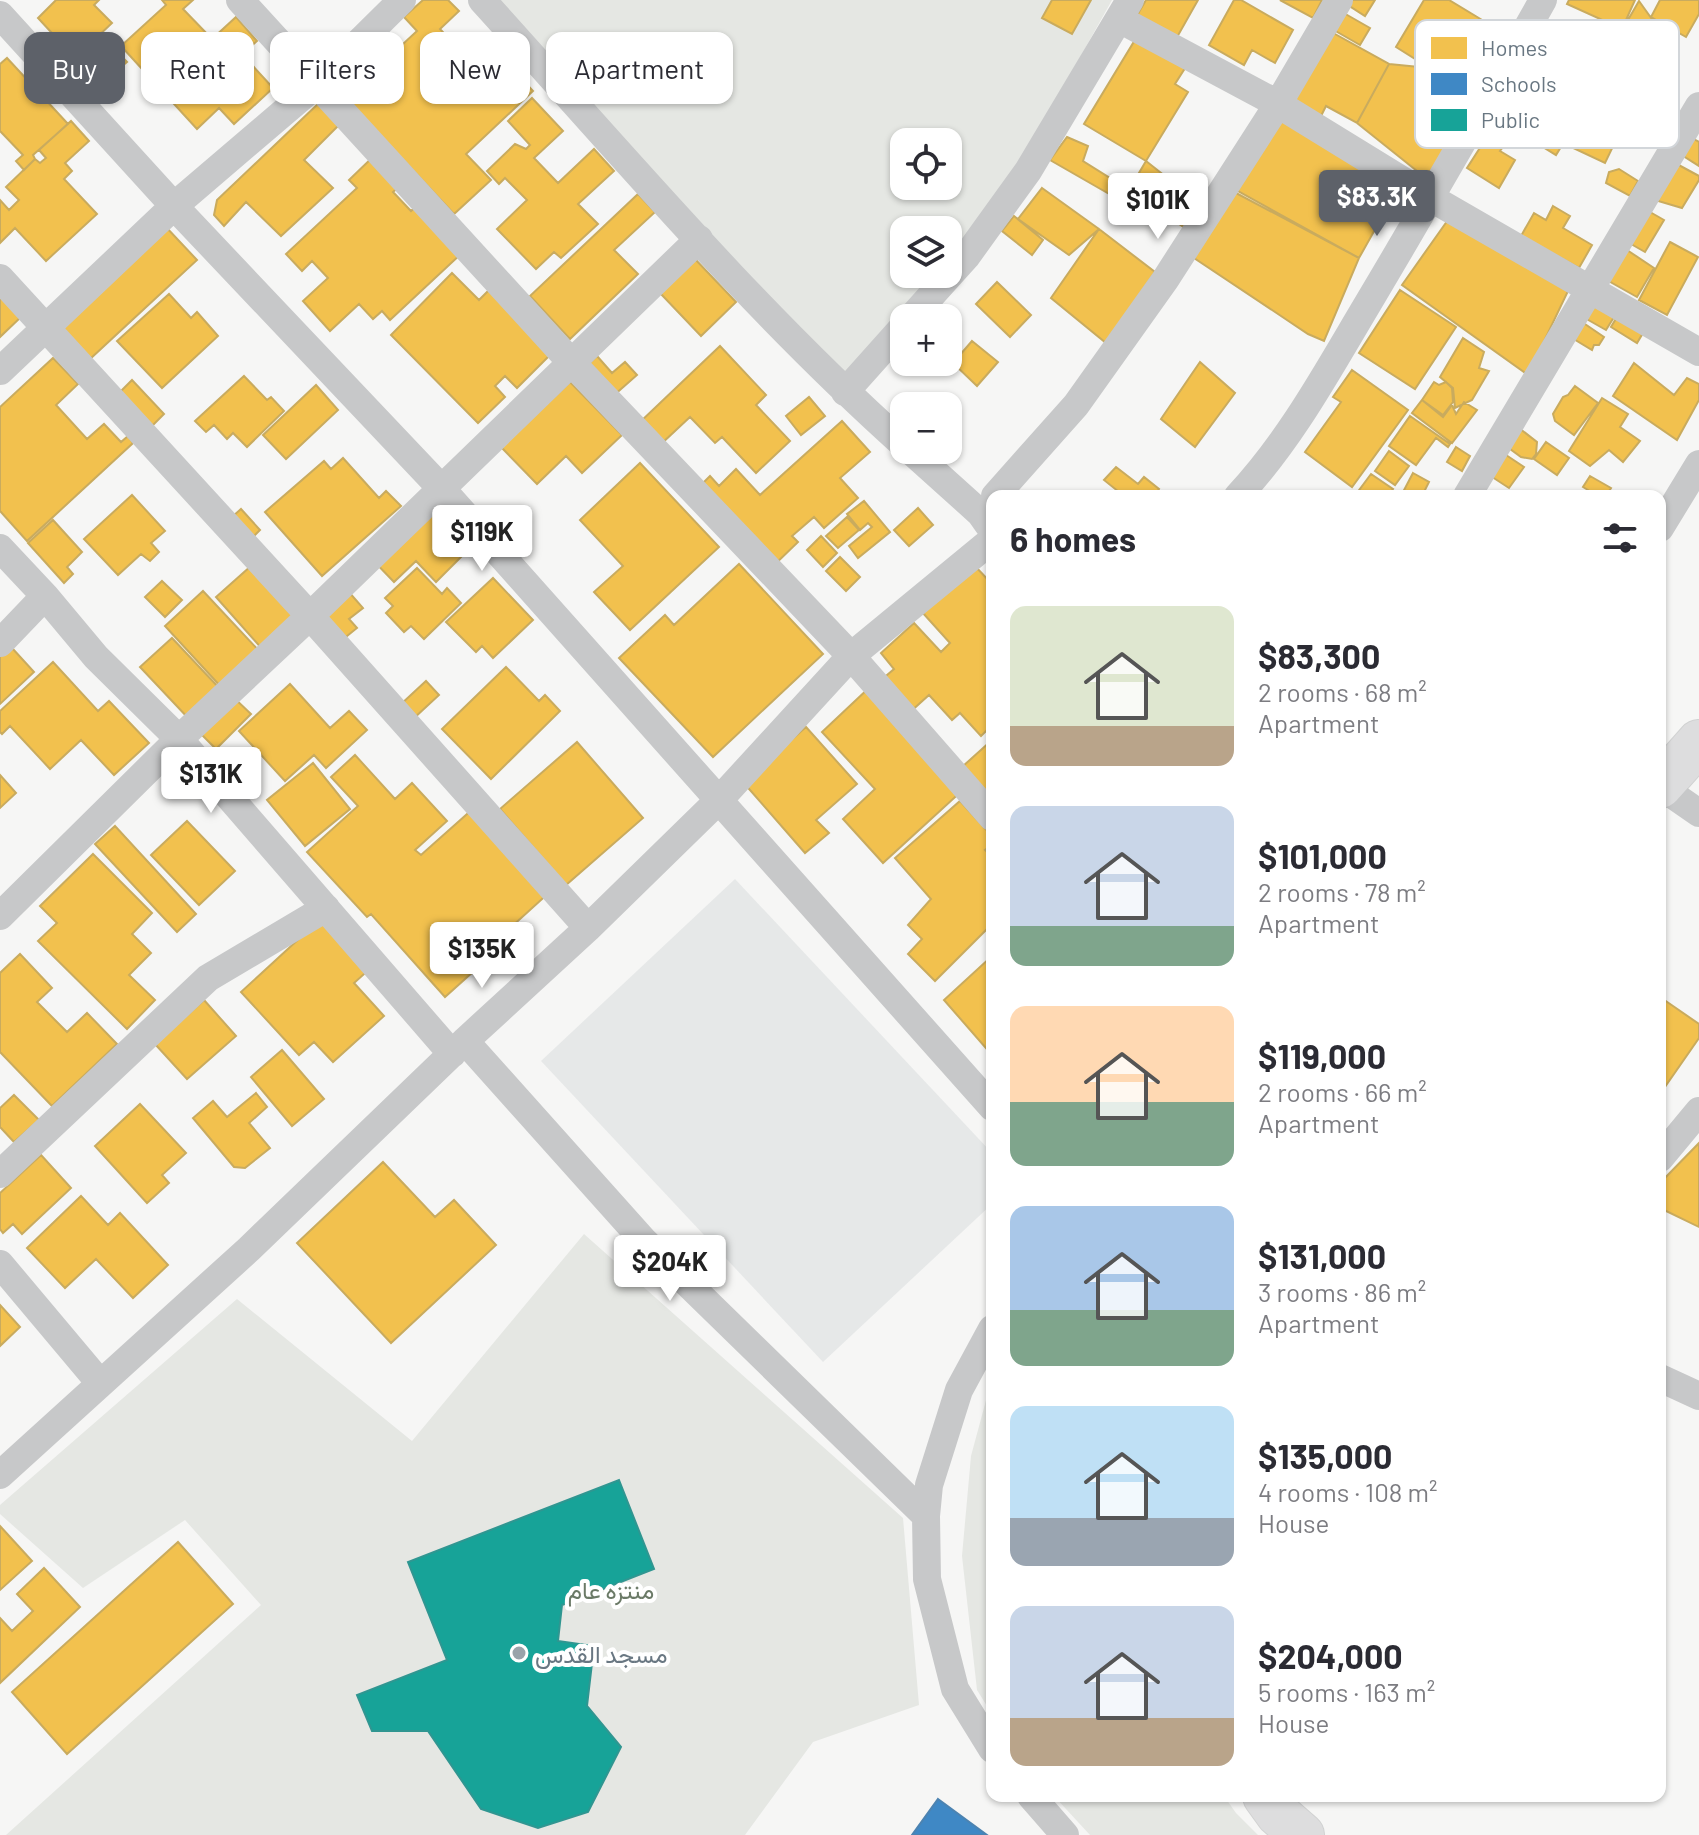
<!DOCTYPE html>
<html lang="en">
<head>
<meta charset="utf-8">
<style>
	body { margin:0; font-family:Barlow,Vazirmatn,sans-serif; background:#f2f2f3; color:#2b2b33; height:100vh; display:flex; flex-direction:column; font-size:30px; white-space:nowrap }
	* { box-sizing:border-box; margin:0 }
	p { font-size:26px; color:#7c7c81 }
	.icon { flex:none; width:44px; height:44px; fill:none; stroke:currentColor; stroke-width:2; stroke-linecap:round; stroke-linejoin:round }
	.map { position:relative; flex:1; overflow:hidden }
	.sheet { position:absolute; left:986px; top:490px; width:680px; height:1312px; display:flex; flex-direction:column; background:#fff; border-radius:16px; box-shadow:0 2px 6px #0004 }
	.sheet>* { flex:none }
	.banner { position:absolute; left:24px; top:32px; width:760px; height:72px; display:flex; gap:16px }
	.buttons { position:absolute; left:890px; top:128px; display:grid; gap:16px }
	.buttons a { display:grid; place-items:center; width:72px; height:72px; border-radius:16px; background:#fff; box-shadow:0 2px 6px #0004; font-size:40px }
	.price { position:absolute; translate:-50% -68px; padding:0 18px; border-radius:8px; background:#fff; color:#222; font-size:26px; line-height:52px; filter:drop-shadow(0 2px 4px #0008) }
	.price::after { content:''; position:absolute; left:50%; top:48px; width:24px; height:18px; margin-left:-12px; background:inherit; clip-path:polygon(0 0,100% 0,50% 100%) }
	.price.current { background:#5d6169; color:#fff }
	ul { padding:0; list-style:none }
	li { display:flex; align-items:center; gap:24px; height:200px; padding:0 24px }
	li span { display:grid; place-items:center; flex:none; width:224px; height:160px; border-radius:16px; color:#555 }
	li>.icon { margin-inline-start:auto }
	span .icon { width:96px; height:96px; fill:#fffc; stroke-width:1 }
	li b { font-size:34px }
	h2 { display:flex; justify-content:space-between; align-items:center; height:96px; padding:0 24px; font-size:34px }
	.pill { padding:0 28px; border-radius:16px; background:#fff; box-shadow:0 2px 6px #0004; font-size:28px; line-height:72px }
	.pill.current { background:#5d6169; color:#fff }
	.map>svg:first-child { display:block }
	.built { fill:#e6e8e8 }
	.green { fill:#e5e7e3; fill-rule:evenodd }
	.homes { fill:#f2c14e; stroke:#c9ab5e; stroke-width:2 }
	.schools { fill:#3f88c5; stroke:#4c83b1; stroke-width:2 }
	.public { fill:#17a398; stroke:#309691; stroke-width:2 }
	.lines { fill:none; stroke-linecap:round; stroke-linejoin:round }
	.primary-casing { stroke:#d1d2d2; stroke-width:46 }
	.minor { stroke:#c7c8c9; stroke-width:28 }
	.primary { stroke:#ddddde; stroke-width:44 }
	.poi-dot { fill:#9aa3aa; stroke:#fff; stroke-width:3 }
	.labels { text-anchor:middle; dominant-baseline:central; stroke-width:8; stroke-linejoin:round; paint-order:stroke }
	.park-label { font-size:24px; fill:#6b7a67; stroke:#fff }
	.poi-label { font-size:24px; fill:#697782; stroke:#fff; text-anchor:start }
	.key { fill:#fff; stroke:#d2d6da; stroke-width:2 }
	.key-label { font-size:22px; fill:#697782 }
</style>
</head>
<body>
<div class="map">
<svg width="1699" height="1835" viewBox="0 0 1699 1835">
	<rect width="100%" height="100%" fill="#f6f6f5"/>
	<path class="built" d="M 735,879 L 992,1153 L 992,1204 L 823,1362 L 541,1061 Z"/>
	<path class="green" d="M 488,0 L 1112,0 L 1030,147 L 948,267 L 948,230 L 904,230 L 904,274 L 941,274 L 850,375 L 839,375 ZM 904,142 L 948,142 L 948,186 L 904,186 Z
		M 584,1234 L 903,1518 L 919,1705 L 813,1742 L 745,1835 L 6,1835 L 261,1605 L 185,1520 L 83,1588 L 0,1514 L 0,1505 L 237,1299 L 412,1441 Z
		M 992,1378 L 992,1714 L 977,1690 L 962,1556 L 971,1456 Z
		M 1054,1796 L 1224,1796 L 1236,1813 L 1258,1835 L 1090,1835 Z"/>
	<path class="homes" d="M 56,0 L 99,0 L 94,5 L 112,23 L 75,58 L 38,18 Z
		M 162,0 L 193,0 L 183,9 L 212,39 L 236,17 L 257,41 L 242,54 L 273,88 L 234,124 L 219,108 L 197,129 L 121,46 L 166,5 Z
		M 423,0 L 448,0 L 459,11 L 440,29 L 466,57 L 459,64 L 476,83 L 503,59 L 533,91 L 466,154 L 491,180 L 454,214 L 345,98 L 417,31 L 404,17 Z
		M 1052,0 L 1091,0 L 1072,34 L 1042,18 Z
		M 1146,0 L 1198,0 L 1176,39 L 1136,17 Z
		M 1234,0 L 1241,0 L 1293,30 L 1275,63 L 1252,50 L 1244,65 L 1209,45 Z
		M 1280,0 L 1322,0 L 1313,18 Z
		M 1340,0 L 1375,0 L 1365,16 Z
		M 1424,0 L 1449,0 L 1497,29 L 1478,61 L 1444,41 L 1428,67 L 1396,47 Z
		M 1569,0 L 1635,0 L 1622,29 L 1567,4 Z
		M 1660,0 L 1699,0 L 1699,14 L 1686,37 L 1651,17 Z
		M 1639,1 L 1664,36 L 1642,75 L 1669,91 L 1660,116 L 1593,80 Z
		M 1342,12 L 1370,28 L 1360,45 L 1332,29 Z
		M 1326,29 L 1389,64 L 1357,123 L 1326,106 L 1319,120 L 1286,101 Z
		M 1138,35 L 1187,65 L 1175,84 L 1188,92 L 1146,161 L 1084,124 Z
		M 110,44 L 127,62 L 98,87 L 82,69 Z
		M 7,58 L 68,124 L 33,155 L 35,159 L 24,170 L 16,161 L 23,155 L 0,131 L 0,64 Z
		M 1389,64 L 1501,75 L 1437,187 L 1357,123 Z
		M 1511,86 L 1566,118 L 1558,131 L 1567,137 L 1556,155 L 1494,117 Z
		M 1598,90 L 1632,107 L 1605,163 L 1569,146 L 1580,125 L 1595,132 L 1607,107 L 1593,100 Z
		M 532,98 L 563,131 L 534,158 L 558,183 L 594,149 L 614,171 L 578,204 L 598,224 L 561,258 L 554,252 L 536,269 L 497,229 L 527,200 L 505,178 L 499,184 L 487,171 L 515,144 L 526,149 L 530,145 L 508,121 Z
		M 320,102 L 340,124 L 304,160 L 333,188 L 281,236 L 246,202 L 224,226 L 214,215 L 217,200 Z
		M 1280,117 L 1400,185 L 1359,258 L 1234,189 Z
		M 71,121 L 89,141 L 65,163 L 72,171 L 64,179 L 97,214 L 46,261 L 15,228 L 0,243 L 0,200 L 9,210 L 19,200 L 6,187 L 35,159 L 40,163 L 46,158 L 39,150 Z
		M 1494,126 L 1512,135 L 1500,151 L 1515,160 L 1499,188 L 1467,168 Z
		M 1067,137 L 1088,146 L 1083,161 L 1129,190 L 1111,195 L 1050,160 Z
		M 1690,137 L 1699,142 L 1699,166 L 1680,154 Z
		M 376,154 L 403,183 L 393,192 L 411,211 L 419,204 L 463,252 L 390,320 L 382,311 L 373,319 L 359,304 L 330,331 L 303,301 L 328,278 L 312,261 L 302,271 L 286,254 L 357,188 L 349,180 Z
		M 1146,161 L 1209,211 L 1194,234 L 1129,190 Z
		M 1675,163 L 1699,176 L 1699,180 L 1682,208 L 1648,198 Z
		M 1619,169 L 1638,181 L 1630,196 L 1606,183 L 1609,172 Z
		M 1042,188 L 1099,229 L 1069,255 L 1018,219 Z
		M 1236,193 L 1359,258 L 1324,341 L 1308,334 L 1191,256 Z
		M 638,194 L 655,212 L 614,250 L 638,274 L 570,339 L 530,296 Z
		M 1553,206 L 1570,216 L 1563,228 L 1592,245 L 1579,268 L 1521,236 L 1534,213 L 1546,220 Z
		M 1643,208 L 1664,220 L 1645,252 L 1624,240 Z
		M 1014,216 L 1043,240 L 1032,255 L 1002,231 Z
		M 1450,217 L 1569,289 L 1528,375 L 1402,285 Z
		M 165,226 L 197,260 L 90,359 L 59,325 Z
		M 1099,229 L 1155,272 L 1106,343 L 1051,298 Z
		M 1670,242 L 1698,257 L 1667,315 L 1639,300 Z
		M 1627,250 L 1654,268 L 1637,297 L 1605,279 Z
		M 695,259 L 736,302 L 701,336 L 660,293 Z
		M 452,273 L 479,300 L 489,290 L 552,353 L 517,388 L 505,376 L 495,386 L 505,397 L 478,423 L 391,335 Z
		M 997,282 L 1031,315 L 1010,337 L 976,304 Z
		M 1400,290 L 1456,327 L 1415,389 L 1359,353 Z
		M 0,293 L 22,316 L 0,337 Z
		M 169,294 L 191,318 L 197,312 L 218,336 L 162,388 L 117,341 Z
		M 1596,296 L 1619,309 L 1606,330 L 1583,317 Z
		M 1620,312 L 1646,328 L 1637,343 L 1611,327 Z
		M 1582,322 L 1604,337 L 1599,345 L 1594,345 L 1592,350 L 1572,338 Z
		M 1463,338 L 1484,352 L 1479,368 L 1489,371 L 1472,400 L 1455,408 L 1453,388 L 1440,377 Z
		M 972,341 L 998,362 L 977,386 L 953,363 Z
		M 720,346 L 766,395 L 756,405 L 790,441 L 756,473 L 722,437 L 715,443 L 690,417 L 660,445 L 639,423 Z
		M 597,356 L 612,373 L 625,362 L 637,375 L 613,396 L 586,366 Z
		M 53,358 L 78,384 L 56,405 L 87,439 L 104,424 L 121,442 L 128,436 L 133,443 L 27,541 L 0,511 L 0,407 Z
		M 1200,362 L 1235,393 L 1195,447 L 1161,419 Z
		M 1634,363 L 1674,395 L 1687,378 L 1699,384 L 1699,400 L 1677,440 L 1613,396 Z
		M 1352,370 L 1408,410 L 1352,487 L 1305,452 L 1341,402 L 1333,397 Z
		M 244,376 L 267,400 L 271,397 L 284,411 L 247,447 L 233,433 L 227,439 L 214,425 L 206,432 L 195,421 Z
		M 132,380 L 164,414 L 148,430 L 116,396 Z
		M 570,382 L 622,435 L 582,473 L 566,456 L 537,484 L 501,447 Z
		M 1434,382 L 1439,385 L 1446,382 L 1452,388 L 1453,402 L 1443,415 L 1422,400 Z
		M 316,385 L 338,410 L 286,459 L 263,435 Z
		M 1575,386 L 1598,403 L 1574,435 L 1555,421 L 1553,414 L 1563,397 L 1568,395 Z
		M 809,397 L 825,416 L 801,435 L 786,416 Z
		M 1602,398 L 1628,414 L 1620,427 L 1640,441 L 1623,462 L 1609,450 L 1590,466 L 1569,451 Z
		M 1422,400 L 1443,417 L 1452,405 L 1456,414 L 1464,402 L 1477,410 L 1452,443 L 1412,413 Z
		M 1410,416 L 1450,444 L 1448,447 L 1436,438 L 1416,465 L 1389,446 Z
		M 842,421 L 870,452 L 840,478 L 858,498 L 824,528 L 814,517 L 792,536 L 798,542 L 770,569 L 697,489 L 710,476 L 719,486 L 736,469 L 760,495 Z
		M 1519,428 L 1537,442 L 1536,454 L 1532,459 L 1521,457 L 1506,446 Z
		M 1546,442 L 1569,458 L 1557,475 L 1534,459 Z
		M 1456,447 L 1470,456 L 1462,471 L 1447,462 Z
		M 1497,449 L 1524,467 L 1509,488 L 1483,471 Z
		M 1389,451 L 1409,466 L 1395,485 L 1375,471 Z
		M 343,458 L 379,498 L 386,491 L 401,506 L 322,576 L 265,512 L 324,461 L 331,469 Z
		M 640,463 L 719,547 L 630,630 L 594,592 L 623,566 L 580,520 Z
		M 1116,467 L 1138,484 L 1144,477 L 1159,489 L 1154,496 L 1124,496 L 1104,480 Z
		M 1413,473 L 1429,482 L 1422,496 L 1410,496 L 1403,492 Z
		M 1371,474 L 1393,489 L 1388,496 L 1360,496 L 1357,493 Z
		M 1590,476 L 1611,488 L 1606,496 L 1598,496 L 1583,487 Z
		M 132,495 L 165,531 L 151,543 L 159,552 L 150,561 L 141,554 L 118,575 L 84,539 Z
		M 425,501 L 471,547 L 436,582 L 416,561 L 394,582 L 369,556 Z
		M 864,501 L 890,532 L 858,558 L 849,546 L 872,527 L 868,523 L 860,530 L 847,514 Z
		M 918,508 L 933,525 L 909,546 L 894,530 Z
		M 241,509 L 260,530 L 252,538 L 233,516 Z
		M 847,517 L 859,530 L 838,548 L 826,536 Z
		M 53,520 L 82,552 L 67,567 L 73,574 L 64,583 L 28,543 Z
		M 821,536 L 837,553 L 823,567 L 807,550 Z
		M 840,557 L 860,577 L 846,591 L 826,571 Z
		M 739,564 L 823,654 L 713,757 L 619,658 L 665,615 L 674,625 Z
		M 974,565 L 992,584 L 992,647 L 990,649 L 992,652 L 992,725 L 981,736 L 960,713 L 952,720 L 929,695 L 909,713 L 880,681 L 894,669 L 881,653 L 914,623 L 941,652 L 950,643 L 922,612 Z
		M 251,566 L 299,619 L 264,651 L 216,597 Z
		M 417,568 L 442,594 L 447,588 L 461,603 L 424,639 L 411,626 L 404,632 L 386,613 L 393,606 L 385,598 Z
		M 493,578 L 533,620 L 493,658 L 482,646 L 476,652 L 446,622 Z
		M 162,581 L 182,600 L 165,617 L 145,597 Z
		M 203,591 L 261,653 L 223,689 L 165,626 Z
		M 348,591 L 363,608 L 349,619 L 357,628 L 342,640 L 320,614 Z
		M 2,637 L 34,672 L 0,704 L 0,639 Z
		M 172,638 L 221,690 L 190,720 L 140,667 Z
		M 53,662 L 98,711 L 109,701 L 149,743 L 114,775 L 81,740 L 50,769 L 10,726 L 2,734 L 0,732 L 0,711 Z
		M 506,667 L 539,701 L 545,695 L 560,711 L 491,779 L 442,729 Z
		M 426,681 L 439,695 L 413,719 L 400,705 Z
		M 290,684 L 330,728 L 349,711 L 367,730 L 326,768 L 314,755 L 285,781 L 239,731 Z
		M 871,686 L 965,788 L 883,863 L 843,819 L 875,789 L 822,732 Z
		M 232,696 L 251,714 L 216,749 L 198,731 Z
		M 806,727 L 857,784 L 816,820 L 829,833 L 805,853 L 743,782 Z
		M 992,740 L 992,800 L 962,767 Z
		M 577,742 L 643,818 L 566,885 L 500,809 Z
		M 355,755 L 395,799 L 412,783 L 447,821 L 415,850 L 421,855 L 475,807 L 552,890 L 509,929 L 514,935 L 445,997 L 371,914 L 367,917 L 307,852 L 358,806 L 331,777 Z
		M 313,763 L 350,809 L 305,846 L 267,800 Z
		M 0,775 L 16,793 L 0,808 Z
		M 960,801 L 992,836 L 992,845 L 985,850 L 992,857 L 992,889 L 989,891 L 992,894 L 992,924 L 935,981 L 908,954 L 922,939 L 908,925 L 931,899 L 895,858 Z
		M 187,821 L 235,871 L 199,905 L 151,855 Z
		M 115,826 L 196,914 L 177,932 L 95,844 Z
		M 93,854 L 152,913 L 132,934 L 151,953 L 129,975 L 155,1000 L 127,1029 L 38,941 L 57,923 L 40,906 Z
		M 326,914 L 373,966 L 354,983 L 384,1016 L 333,1062 L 314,1042 L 299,1055 L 241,992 Z
		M 20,954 L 52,988 L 37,1002 L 67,1032 L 87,1013 L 117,1044 L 52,1106 L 0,1052 L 0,973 Z
		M 992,956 L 992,1055 L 944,1000 Z
		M 1660,997 L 1699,1024 L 1699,1038 L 1660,1094 Z
		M 204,1000 L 236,1036 L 187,1079 L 155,1044 Z
		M 282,1050 L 324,1099 L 292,1126 L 251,1077 Z
		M 256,1093 L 267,1107 L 249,1123 L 270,1148 L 245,1168 L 234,1167 L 193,1118 L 213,1101 L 227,1117 Z
		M 14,1095 L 39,1120 L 14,1142 L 0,1127 L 0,1108 Z
		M 140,1104 L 186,1153 L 162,1175 L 169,1183 L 147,1203 L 95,1146 Z
		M 1699,1143 L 1699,1227 L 1660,1208 L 1660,1183 Z
		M 41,1155 L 71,1188 L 22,1234 L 13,1224 L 3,1233 L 0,1229 L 0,1193 Z
		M 383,1162 L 435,1217 L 454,1200 L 496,1245 L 391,1343 L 297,1243 Z
		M 81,1196 L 108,1225 L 120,1213 L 168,1265 L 133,1298 L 96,1259 L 65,1288 L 27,1248 Z
		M 0,1305 L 20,1327 L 0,1346 Z
		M 0,1526 L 32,1561 L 0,1590 Z
		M 178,1542 L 233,1604 L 67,1754 L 12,1692 Z
		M 44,1568 L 80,1607 L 0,1683 L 0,1618 L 12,1631 L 33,1611 L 17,1594 Z"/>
	<path class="schools" d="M 938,1799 L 987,1835 L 912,1835 Z"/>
	<path class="public" d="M 619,1480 L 654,1569 L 562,1605 L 558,1641 L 594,1646 L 587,1706 L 621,1747 L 588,1812 L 538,1828 L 481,1809 L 428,1731 L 372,1731 L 357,1695 L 447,1660 L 408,1562 Z"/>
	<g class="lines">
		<defs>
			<path id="primary" d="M 1660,786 L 1699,742
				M 1265,1796 L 1278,1814 L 1302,1835"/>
		</defs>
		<use href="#primary" class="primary-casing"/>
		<path class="minor" d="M 240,0 L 571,362 L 851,656 L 992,817
			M 482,0 C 619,151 752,309 904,445
			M 0,15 L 174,206 L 441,488 L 992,1107
			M 1119,19 L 1278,104 L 1431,198 L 1699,352
			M 0,278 L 310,616 L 588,928
			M 911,318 L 966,257 L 1028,171 L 1130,0
			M 0,371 L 174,206 L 318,83 L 402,0
			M 845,392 L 904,326
			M 910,450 L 980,513 L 992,530
			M 995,496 L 1076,405 L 1165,280 L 1278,104 L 1339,0
			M 1238,496 C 1291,439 1327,372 1367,305 C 1427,204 1486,102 1543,0
			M 1467,496 L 1699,106
			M 1660,528 L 1699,464
			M 0,548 L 45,596 L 96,657 L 179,739 L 452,1054
			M 0,643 L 45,596
			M 1660,786 L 1699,813
			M 0,916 L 179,739 L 310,616 L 699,239
			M 465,1041 L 644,1241 L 926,1516
			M 1660,1158 L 1699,1111
			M 0,1174 L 208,978 L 326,908
			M 0,1264 L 100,1383
			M 992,1329 L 959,1390 L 929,1485 L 926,1516 L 927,1579 L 955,1689 L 992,1749
			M 1660,1378 L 1699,1396
			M 0,1475 L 249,1249 L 465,1041 L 588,928 L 720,799 L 851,656 L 992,540
			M 1031,1796 L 1065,1835"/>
		<use href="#primary" class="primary"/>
	</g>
	<circle class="poi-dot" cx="519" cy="1653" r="8"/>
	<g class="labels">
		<g class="park-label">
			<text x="611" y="1589">منتزه عام</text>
		</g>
		<g class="poi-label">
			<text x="535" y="1653">مسجد القدس</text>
		</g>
	</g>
	<rect x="1415" y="20" width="264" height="128" rx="12" class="key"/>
	<rect x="1431" y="37" width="36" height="22" fill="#f2c14e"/>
	<rect x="1431" y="73" width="36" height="22" fill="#3f88c5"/>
	<rect x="1431" y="109" width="36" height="22" fill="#17a398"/>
	<g class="key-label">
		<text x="1481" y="56">Homes</text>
		<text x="1481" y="92">Schools</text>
		<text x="1481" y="128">Public</text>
	</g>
</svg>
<div class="buttons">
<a><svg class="icon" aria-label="locate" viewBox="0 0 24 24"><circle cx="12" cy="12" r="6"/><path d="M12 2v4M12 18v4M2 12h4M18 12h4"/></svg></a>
<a><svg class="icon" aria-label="layers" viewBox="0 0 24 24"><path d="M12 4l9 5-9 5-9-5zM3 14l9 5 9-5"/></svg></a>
<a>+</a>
<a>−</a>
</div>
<b class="price current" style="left:1377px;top:238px">$83.3K</b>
<b class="price" style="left:1158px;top:241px">$101K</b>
<b class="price" style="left:482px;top:573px">$119K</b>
<b class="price" style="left:211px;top:815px">$131K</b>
<b class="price" style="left:482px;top:990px">$135K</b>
<b class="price" style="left:670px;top:1303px">$204K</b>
<div class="banner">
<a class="pill current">Buy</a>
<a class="pill">Rent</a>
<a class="pill">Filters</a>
<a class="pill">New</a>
<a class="pill">Apartment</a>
</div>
<section class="sheet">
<h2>6 homes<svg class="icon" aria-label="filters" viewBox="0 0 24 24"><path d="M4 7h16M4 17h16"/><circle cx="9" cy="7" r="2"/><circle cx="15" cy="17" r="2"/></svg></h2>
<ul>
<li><span style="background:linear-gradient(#dfe7d0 75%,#b9a48a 0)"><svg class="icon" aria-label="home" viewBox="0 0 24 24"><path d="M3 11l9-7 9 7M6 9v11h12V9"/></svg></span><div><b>$83,300</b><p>2 rooms · 68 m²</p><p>Apartment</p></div></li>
<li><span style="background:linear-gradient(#c9d6e8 75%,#7fa58c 0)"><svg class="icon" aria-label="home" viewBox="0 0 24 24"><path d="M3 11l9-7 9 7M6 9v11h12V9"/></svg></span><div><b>$101,000</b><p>2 rooms · 78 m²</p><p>Apartment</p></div></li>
<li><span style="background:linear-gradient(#ffd9b3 60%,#7fa58c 0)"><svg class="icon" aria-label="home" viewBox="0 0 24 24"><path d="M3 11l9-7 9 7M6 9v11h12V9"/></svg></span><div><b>$119,000</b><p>2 rooms · 66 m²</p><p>Apartment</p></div></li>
<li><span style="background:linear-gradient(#a9c7e8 65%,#7fa58c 0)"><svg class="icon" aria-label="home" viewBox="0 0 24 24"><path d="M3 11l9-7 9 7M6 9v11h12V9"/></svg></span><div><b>$131,000</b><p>3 rooms · 86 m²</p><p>Apartment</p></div></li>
<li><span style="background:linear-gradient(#bfe0f5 70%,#9aa5b1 0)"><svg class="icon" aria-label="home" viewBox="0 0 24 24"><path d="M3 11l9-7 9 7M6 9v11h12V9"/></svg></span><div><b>$135,000</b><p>4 rooms · 108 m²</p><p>House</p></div></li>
<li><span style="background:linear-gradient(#c9d6e8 70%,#b9a48a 0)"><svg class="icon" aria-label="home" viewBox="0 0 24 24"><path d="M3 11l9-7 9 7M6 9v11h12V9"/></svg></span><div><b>$204,000</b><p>5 rooms · 163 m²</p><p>House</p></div></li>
</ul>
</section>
</div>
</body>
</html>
